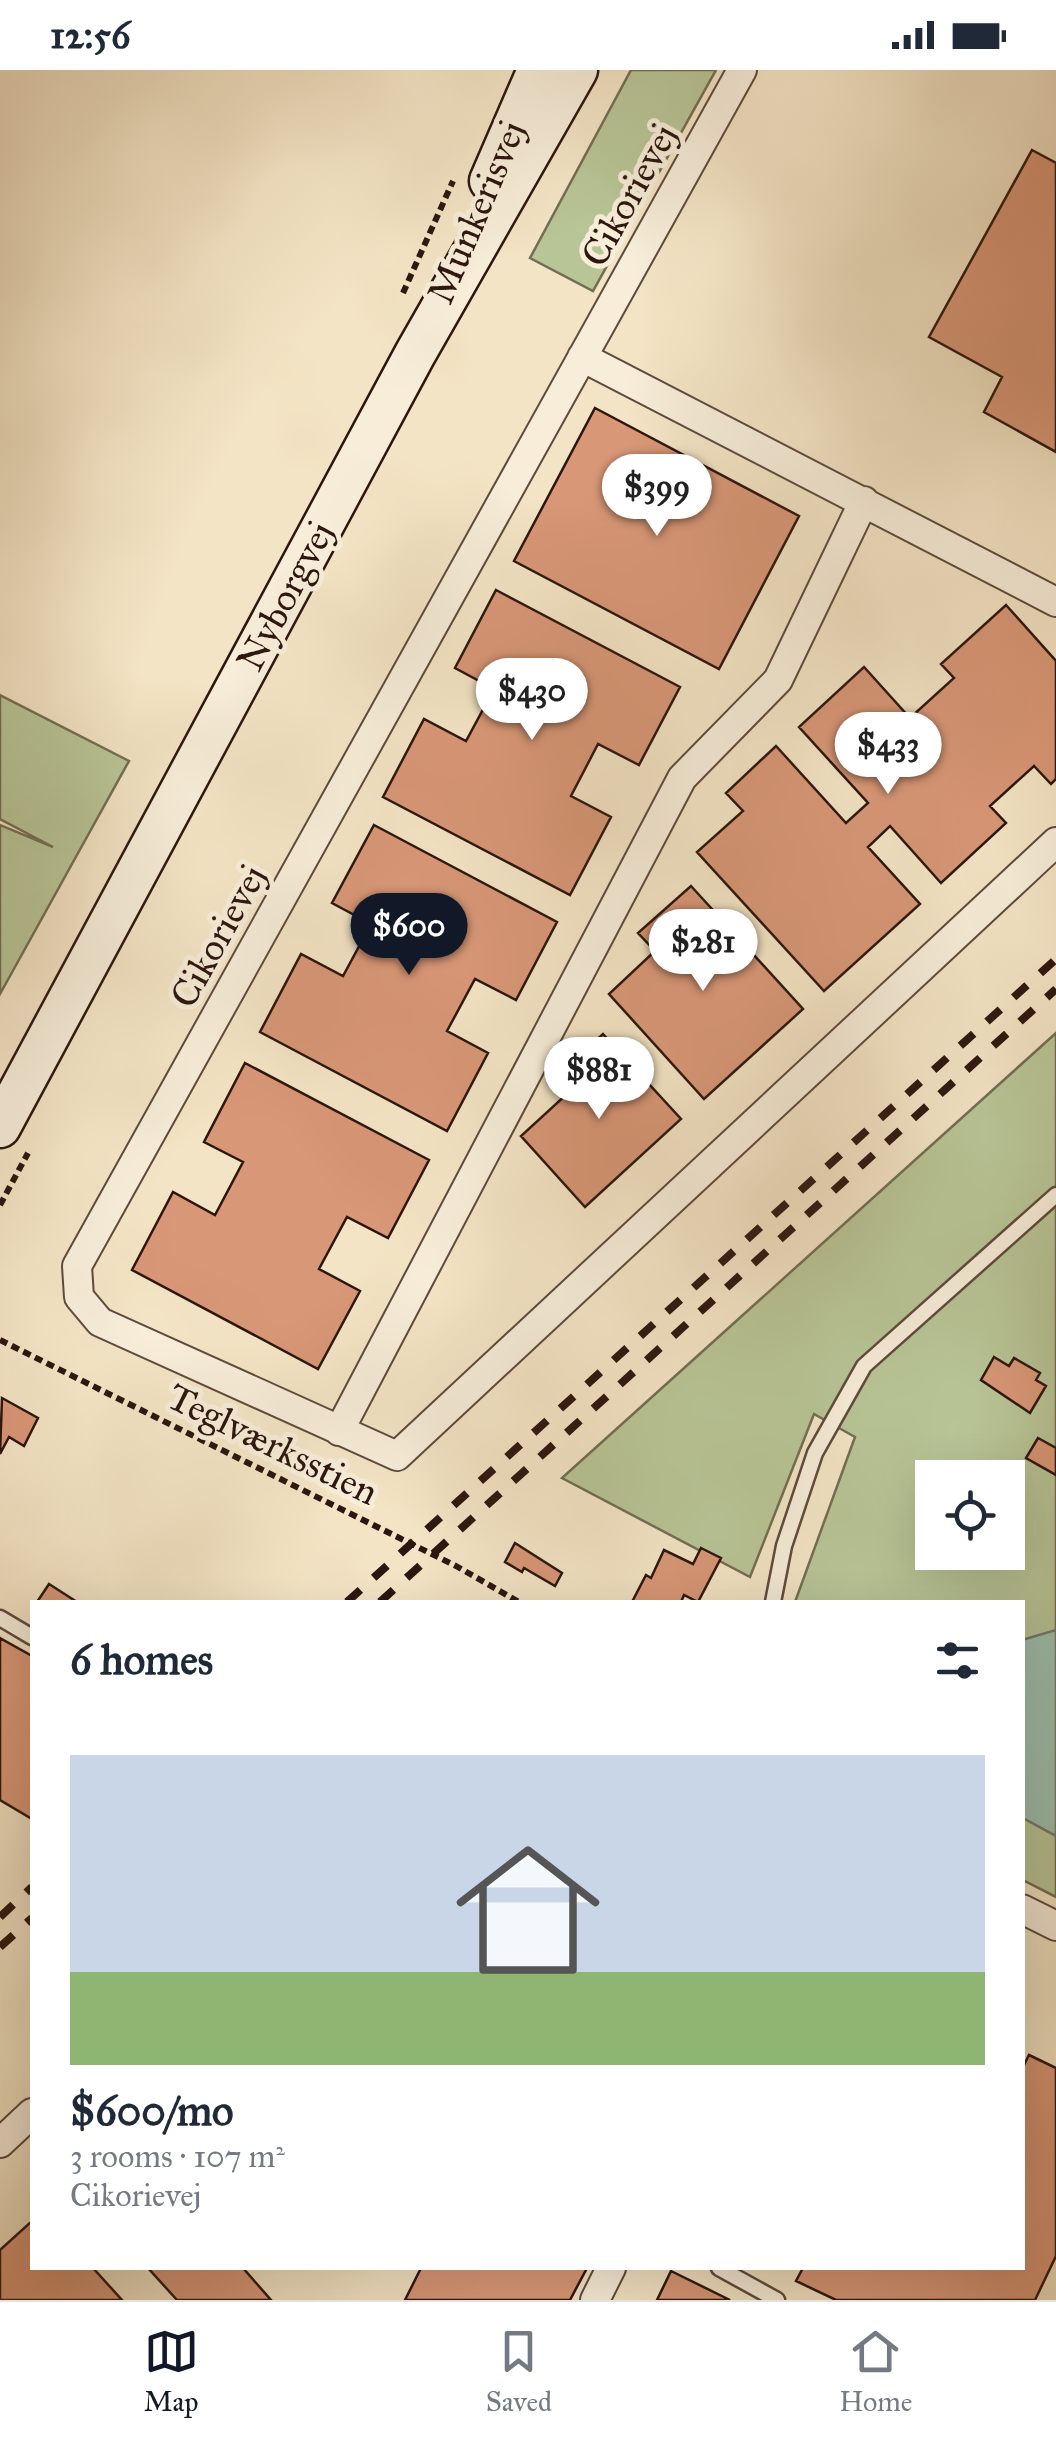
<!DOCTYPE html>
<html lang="en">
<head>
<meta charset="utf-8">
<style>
	body { margin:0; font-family:"IM FELL Great Primer",serif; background:#f6f6f7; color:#1f2937; height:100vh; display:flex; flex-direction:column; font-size:38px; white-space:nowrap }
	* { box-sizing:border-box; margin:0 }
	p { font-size:32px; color:#747a83 }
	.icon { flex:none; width:55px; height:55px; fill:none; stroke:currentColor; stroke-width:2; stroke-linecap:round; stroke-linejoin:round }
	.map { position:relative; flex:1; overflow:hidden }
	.drawer { position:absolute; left:30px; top:1530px; width:995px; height:670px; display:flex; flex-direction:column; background:#fff; border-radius:0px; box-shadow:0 10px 40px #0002 }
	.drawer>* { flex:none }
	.fabs { position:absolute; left:915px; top:1390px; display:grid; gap:20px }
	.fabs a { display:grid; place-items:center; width:110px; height:110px; border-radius:0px; background:#fff; box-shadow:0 10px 40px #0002; font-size:50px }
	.price { position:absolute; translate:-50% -85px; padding:0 22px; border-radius:35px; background:#fff; color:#222; font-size:32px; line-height:65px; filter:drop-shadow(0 2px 5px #0008) }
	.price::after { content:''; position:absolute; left:50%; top:60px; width:30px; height:22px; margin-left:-15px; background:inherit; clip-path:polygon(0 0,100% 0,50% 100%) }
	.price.on { background:#111827; color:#fff }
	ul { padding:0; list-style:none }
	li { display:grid; align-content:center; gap:20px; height:530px; padding:0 40px }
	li+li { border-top:2px solid #e0e1e3 }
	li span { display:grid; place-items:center; height:310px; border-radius:0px; color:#555 }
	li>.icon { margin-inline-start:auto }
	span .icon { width:180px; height:180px; fill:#fffc; stroke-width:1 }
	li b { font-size:42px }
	h2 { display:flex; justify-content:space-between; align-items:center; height:120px; padding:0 40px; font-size:42px }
	.status { display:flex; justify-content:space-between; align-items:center; height:70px; padding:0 50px; background:#fff; direction:ltr }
	.status svg { height:28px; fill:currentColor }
	.tabs { display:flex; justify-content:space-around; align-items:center; height:140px; border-top:2px solid #e0e1e3; background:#fff; font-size:28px; color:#747a83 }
	.tabs a { display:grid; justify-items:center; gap:5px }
	.tabs .on { color:#111827 }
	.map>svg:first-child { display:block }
	.green { fill:#b8c597; stroke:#726e53; stroke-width:2.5; fill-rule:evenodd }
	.water { fill:#9dbfae; stroke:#707b6e; stroke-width:2.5 }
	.building { fill:#d89777; stroke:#2c160f; stroke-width:2.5 }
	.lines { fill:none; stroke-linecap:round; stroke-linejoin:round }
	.service-casing { stroke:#5e4a3c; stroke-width:19 }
	.minor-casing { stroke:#5e4a3c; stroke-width:32 }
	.secondary-casing { stroke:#2c160f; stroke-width:45 }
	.path { stroke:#2c160f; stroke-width:6; stroke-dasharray:8 5; stroke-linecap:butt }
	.service { stroke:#f7edd9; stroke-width:14 }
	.minor { stroke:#f7edd9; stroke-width:28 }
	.secondary { stroke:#f7edd9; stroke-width:40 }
	.rail { stroke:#2c160f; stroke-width:8; stroke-dasharray:18 18; stroke-linecap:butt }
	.labels { text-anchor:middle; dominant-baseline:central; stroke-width:10; stroke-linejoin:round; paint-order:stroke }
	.street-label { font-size:38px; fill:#2c160f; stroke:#f7edd9 }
</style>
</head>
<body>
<div class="status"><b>12:56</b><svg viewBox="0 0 49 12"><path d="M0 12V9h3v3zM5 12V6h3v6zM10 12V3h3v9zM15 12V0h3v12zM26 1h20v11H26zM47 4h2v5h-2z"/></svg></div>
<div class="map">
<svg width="1056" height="2230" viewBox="0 0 1056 2230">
	<rect width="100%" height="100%" fill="#f3e4c5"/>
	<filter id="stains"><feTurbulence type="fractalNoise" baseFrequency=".002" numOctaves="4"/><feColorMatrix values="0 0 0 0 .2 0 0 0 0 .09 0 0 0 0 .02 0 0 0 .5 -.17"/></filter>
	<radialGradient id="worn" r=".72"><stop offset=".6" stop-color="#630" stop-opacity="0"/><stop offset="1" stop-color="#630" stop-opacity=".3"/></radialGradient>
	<path class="green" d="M 631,0 L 716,0 L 593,221 L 530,188 Z
		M 0,625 L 129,691 L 0,924 L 0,755 L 53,777 L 0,749 Z
		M 1056,963 L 1056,1646 L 1023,1647 L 1022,1532 L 795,1532 L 855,1367 L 814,1344 L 750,1507 L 562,1408 ZM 932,1408 L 1008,1408 L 1008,1482 L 932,1482 Z
		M 1022,1747 L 1056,1764 L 1056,1827 L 1023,1810 Z"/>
	<path class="water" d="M 1056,1560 L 1056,1766 L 1023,1748 L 1022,1570 Z"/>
	<path class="building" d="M 1032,80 L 1056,93 L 1056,382 L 984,342 L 1002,307 L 929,267 Z
		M 595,338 L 799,446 L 719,599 L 514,491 Z
		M 496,520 L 680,617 L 639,695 L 598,674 L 571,726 L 611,747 L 570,825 L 383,727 L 424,649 L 466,671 L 494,619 L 455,598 Z
		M 1006,535 L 1056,591 L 1056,709 L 1051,714 L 1034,696 L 990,736 L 1006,753 L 941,813 L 890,756 L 868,777 L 920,834 L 824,921 L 697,782 L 743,741 L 726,723 L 776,676 L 846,753 L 868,733 L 799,657 L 864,597 L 910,648 L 954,608 L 941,594 Z
		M 374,755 L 557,852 L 516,930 L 475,909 L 447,961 L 488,983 L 447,1061 L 260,962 L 301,884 L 343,906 L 371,854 L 332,833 Z
		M 691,816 L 803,939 L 704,1029 L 609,924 L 655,881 L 638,863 Z
		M 603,964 L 681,1049 L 585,1137 L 521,1066 L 567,1024 L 554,1009 Z
		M 245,993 L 429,1090 L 388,1168 L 347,1147 L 319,1199 L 360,1221 L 318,1299 L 132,1200 L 173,1122 L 215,1145 L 243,1092 L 204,1072 Z
		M 994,1287 L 1009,1296 L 1014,1288 L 1040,1303 L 1036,1310 L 1046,1316 L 1030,1343 L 981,1310 Z
		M 2,1328 L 38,1348 L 24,1376 L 9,1367 L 0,1384 Z
		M 1038,1368 L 1056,1378 L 1056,1405 L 1026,1388 Z
		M 515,1473 L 562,1503 L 555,1516 L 524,1498 L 522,1502 L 505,1492 Z
		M 701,1478 L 721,1488 L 698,1532 L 684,1525 L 681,1532 L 632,1532 L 646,1505 L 651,1508 L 664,1480 L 693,1494 Z
		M 49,1514 L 77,1532 L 37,1532 Z
		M 0,1568 L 32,1586 L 32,1749 L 0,1730 Z
		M 1029,1985 L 1056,1998 L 1056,2186 L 1035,2230 L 836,2230 L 796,2211 L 803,2198 L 1022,2198 L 1022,1999 Z
		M 32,2151 L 32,2198 L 93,2198 L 122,2230 L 0,2230 L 0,2180 Z
		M 148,2198 L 243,2198 L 271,2230 L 177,2230 Z
		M 421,2198 L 587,2198 L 570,2230 L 405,2230 Z
		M 671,2201 L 730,2230 L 657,2230 Z"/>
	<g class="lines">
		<defs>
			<path id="service" d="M 773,1532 L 784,1476 L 815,1383 L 864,1296 L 1056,1125
				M 0,1548 L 32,1567
				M 719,2198 L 777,2230"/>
			<path id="minor" d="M 742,0 L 77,1196 L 79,1227 L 100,1252 L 397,1386 L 1056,772
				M 582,287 L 1056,532
				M 339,1361 L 682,708 L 778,610 L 864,431
				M 1022,1839 L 1056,1856
				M 0,2073 L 32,2043
				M 595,2230 L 611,2198"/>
			<path id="secondary" d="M 490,111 L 538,0
				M 0,1057 L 415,284 L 577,0"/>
		</defs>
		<use href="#service" class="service-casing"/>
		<use href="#minor" class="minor-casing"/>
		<use href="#secondary" class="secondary-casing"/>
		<path class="path" d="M 403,223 L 453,111
			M 0,1135 L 28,1083
			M 0,1270 L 456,1496 L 519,1532"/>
		<use href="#service" class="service"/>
		<use href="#minor" class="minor"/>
		<use href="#secondary" class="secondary"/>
		<path class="rail" d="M 347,1532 L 1056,889
			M 380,1532 L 1056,919
			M 0,1847 L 32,1817
			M 0,1877 L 32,1848"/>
	</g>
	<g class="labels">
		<g class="street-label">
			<text transform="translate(629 125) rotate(-61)">Cikorievej</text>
			<text transform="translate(476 142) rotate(-67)">Munkerisvej</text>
			<text transform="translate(285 526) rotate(-62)">Nyborgvej</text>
			<text transform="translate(218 866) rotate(-61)">Cikorievej</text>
			<text transform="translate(273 1374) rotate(26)">Teglværksstien</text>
		</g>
	</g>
	<rect width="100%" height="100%" filter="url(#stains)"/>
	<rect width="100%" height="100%" fill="url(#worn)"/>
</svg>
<div class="fabs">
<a><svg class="icon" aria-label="locate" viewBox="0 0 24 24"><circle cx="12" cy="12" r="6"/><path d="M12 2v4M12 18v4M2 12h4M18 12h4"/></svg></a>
</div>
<b class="price" style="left:657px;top:469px">$399</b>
<b class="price" style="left:532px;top:673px">$430</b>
<b class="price" style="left:888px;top:727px">$433</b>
<b class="price on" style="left:409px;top:908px">$600</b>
<b class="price" style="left:703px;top:924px">$281</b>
<b class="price" style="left:599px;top:1052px">$881</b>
<section class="drawer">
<h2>6 homes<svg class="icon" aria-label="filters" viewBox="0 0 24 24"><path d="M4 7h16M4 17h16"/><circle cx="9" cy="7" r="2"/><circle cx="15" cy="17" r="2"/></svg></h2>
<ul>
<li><span style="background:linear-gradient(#c9d6e8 70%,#8fb573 0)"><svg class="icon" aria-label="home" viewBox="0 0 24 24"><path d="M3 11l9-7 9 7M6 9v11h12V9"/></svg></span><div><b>$600/mo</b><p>3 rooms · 107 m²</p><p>Cikorievej</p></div></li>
</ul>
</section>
</div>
<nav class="tabs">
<a class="on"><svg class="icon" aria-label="map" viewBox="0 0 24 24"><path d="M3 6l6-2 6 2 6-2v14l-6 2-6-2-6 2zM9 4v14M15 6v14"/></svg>Map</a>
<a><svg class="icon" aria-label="saved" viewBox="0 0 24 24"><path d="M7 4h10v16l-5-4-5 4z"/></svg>Saved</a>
<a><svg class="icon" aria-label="home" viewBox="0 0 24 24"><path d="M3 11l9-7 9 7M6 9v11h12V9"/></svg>Home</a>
</nav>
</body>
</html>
